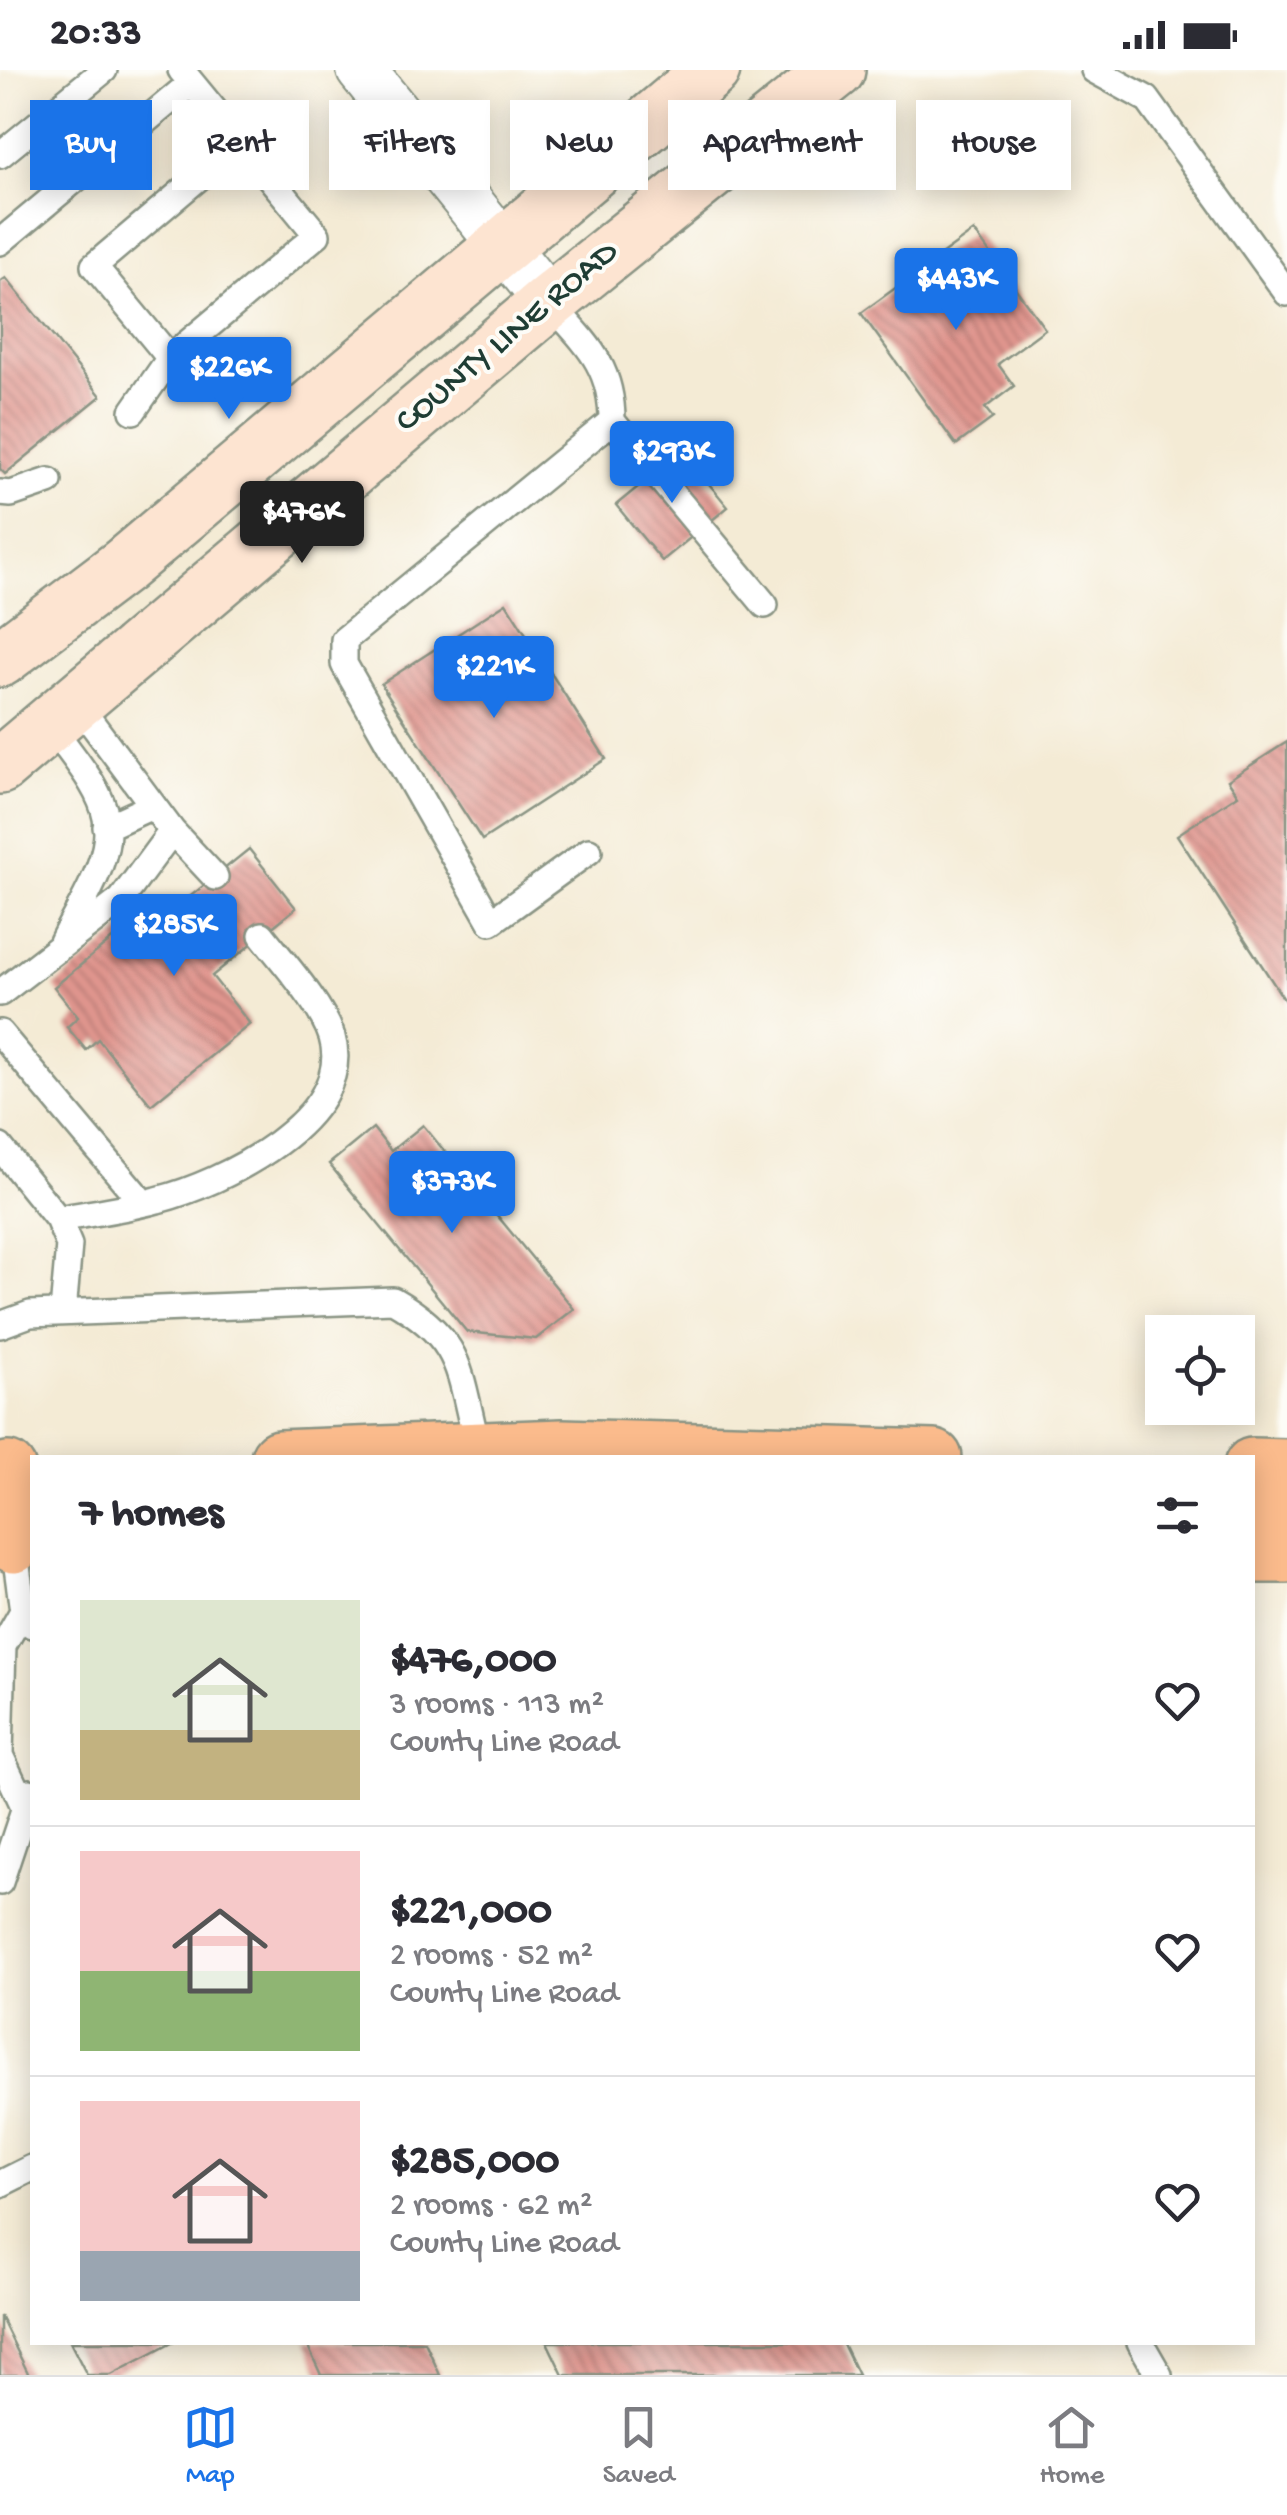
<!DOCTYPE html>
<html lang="en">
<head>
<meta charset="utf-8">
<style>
	body { margin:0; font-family:"Gochi Hand",sans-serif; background:#f7f7f7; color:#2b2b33; height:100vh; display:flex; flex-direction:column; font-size:38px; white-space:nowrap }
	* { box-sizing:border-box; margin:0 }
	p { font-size:32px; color:#7c7c81 }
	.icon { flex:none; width:55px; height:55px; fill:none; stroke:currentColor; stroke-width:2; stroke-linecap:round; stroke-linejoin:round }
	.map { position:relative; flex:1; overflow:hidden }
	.side { position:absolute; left:30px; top:1385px; width:1225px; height:890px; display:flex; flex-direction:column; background:#fff; border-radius:0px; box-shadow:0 5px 25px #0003 }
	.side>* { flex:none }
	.banner { position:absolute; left:30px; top:30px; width:1228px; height:90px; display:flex; gap:20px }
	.buttons { position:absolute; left:1145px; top:1245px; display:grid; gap:20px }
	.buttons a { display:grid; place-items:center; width:110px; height:110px; border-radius:0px; background:#fff; box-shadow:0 5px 25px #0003; font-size:50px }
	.price { position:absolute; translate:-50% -85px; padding:0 22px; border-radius:10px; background:#1a73e8; color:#fff; font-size:32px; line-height:65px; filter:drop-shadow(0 2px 5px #0008) }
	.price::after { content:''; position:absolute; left:50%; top:60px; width:30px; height:22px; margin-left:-15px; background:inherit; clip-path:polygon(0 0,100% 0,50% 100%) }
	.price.on { background:#222; color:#fff }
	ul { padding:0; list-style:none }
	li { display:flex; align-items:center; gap:30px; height:250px; padding:0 50px }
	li+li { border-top:2px solid #e1e1e2 }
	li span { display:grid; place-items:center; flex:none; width:280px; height:200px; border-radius:0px; color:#555 }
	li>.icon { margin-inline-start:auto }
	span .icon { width:120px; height:120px; fill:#fffc; stroke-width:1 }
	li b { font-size:42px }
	h2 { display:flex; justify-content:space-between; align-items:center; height:120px; padding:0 50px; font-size:42px }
	.tag { padding:0 35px; border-radius:0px; background:#fff; box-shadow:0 5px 25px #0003; font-size:35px; line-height:90px }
	.tag.on { background:#1a73e8; color:#fff }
	.status { display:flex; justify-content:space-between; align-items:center; height:70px; padding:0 50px; background:#fff; direction:ltr }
	.status svg { height:28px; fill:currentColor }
	.tab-bar { display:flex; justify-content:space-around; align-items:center; height:140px; border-top:2px solid #e1e1e2; background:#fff; font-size:28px; color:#7c7c81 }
	.tab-bar a { display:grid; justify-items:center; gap:5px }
	.tab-bar .on { color:#1a73e8 }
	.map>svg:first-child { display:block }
	.building { fill:url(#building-back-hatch) }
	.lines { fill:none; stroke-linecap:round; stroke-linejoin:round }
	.lane-casing { stroke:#8a9484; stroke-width:30 }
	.street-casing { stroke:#8a9484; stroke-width:52 }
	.secondary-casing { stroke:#8a9484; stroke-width:60 }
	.primary-casing { stroke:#8a9484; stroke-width:60 }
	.lane { stroke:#fff; stroke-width:25 }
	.street { stroke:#fff; stroke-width:48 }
	.secondary { stroke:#fde4d1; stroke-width:55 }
	.primary { stroke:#fbbb8c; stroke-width:55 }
	.labels { text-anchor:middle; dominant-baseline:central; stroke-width:8; stroke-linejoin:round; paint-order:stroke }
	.street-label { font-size:35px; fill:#1f3d34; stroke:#fdfcf7 }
</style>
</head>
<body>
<div class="status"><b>20:33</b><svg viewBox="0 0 49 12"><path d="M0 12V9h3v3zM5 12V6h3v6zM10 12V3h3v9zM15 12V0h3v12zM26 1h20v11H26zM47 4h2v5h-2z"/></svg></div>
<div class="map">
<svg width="1287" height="2305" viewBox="0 0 1287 2305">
	<defs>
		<pattern id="building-back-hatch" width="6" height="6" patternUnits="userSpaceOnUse" patternTransform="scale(2.5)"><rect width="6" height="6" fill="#e0958e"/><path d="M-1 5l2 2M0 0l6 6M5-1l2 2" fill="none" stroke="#b57b75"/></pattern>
	</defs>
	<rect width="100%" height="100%" fill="#fdfcf7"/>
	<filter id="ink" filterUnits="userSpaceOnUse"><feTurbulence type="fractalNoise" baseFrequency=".01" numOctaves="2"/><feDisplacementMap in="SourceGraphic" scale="20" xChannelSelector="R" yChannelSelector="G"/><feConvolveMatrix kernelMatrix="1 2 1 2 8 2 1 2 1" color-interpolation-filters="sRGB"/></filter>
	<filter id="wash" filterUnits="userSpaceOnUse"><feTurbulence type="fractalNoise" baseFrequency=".0048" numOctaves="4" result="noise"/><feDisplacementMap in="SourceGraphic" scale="40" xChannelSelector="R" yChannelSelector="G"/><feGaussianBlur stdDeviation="2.25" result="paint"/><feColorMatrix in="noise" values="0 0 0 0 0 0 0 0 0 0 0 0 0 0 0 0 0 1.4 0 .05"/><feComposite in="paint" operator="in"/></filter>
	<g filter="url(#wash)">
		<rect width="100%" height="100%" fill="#f4ebd5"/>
		<g id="blocks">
			<path class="building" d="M 974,161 L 1045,259 L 998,294 L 1014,316 L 985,338 L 993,348 L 956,375 L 861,243 Z
				M 6,208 L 101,326 L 5,404 L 0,399 L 0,212 Z
				M 682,381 L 728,437 L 662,491 L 616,435 Z
				M 506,533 L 606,689 L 482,770 L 381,614 Z
				M 1287,672 L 1287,934 L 1177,765 L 1238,725 L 1228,710 Z
				M 249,779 L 296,838 L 212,906 L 250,954 L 151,1035 L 98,969 L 86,980 L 67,957 L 78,947 L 54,917 L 156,833 L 166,846 Z
				M 423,1055 L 574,1239 L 536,1269 L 467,1262 L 329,1094 L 373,1058 L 391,1081 Z
				M 0,2246 L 29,2305 L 0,2305 Z
				M 70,2272 L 174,2272 L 111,2305 L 87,2305 Z
				M 306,2272 L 425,2272 L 440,2305 L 321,2305 Z
				M 547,2272 L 842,2272 L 858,2305 L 563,2305 Z"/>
		</g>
	</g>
	<g filter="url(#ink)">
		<use href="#blocks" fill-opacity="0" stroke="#8a9484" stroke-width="2.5"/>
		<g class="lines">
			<defs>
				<path id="lane" d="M 181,0 L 317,165 L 170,288 L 94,196 L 242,71
					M 1094,0 L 1147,29 L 1287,223
					M 0,85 L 104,0
					M 0,172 L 191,13
					M 549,232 C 585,273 612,294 612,351 L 765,535
					M 133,341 L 170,288
					M 0,423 L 11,424 L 49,411
					M 76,632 L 172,761 L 215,807
					M 50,654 C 68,682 100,715 106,748 C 114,788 78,838 62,872
					M 106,757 L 152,736
					M 589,781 L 491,852 L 344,594 L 344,570 L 612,351
					M 0,923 L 121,830 L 172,761
					M 0,963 L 143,1133
					M 0,1077 L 58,1149 L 69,1175 L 63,1242
					M 58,1149 C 91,1143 125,1139 157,1130 C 221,1114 356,1049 332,967 C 322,935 283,892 262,865
					M 0,1255 L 30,1244 L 393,1230 C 466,1272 458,1303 478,1378
					M 14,1475 L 23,1541
					M 32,1555 L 23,1541 L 3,1576 L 0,1685 L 23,1734 L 32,1738
					M 0,1812 L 30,1722
					M 0,2114 L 32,2098
					M 1140,2272 L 1159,2305"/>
				<path id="street" d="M 361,0 L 549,232"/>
				<path id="secondary" d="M 0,589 L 123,496 L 712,0
					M 0,696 L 549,232 L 837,0"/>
				<path id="primary" d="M 279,1388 L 562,1377 L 934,1388
					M 1252,1396 L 1287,1397
					M 8,1400 L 14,1475
					M 1252,1437 L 1287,1435
					M 1252,1485 L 1287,1485"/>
			</defs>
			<use href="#lane" class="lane-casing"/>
			<use href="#street" class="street-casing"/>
			<use href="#secondary" class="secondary-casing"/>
			<use href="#primary" class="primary-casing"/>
			<use href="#lane" class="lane"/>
			<use href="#street" class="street"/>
			<use href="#secondary" class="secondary"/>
			<use href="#primary" class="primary"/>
		</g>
	</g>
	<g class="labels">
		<g class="street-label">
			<text transform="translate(508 268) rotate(-40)">COUNTY LINE ROAD</text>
		</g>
	</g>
</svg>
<div class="buttons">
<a><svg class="icon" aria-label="locate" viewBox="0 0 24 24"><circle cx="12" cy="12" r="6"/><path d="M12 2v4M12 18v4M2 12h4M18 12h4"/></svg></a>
</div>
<b class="price" style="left:956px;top:263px">$443K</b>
<b class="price" style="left:229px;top:352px">$226K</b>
<b class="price" style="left:672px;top:436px">$293K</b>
<b class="price on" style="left:302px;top:496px">$476K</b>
<b class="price" style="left:494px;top:651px">$221K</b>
<b class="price" style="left:174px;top:909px">$285K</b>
<b class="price" style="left:452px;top:1166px">$373K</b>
<div class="banner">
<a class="tag on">Buy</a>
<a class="tag">Rent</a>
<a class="tag">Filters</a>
<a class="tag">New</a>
<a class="tag">Apartment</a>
<a class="tag">House</a>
</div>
<section class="side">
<h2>7 homes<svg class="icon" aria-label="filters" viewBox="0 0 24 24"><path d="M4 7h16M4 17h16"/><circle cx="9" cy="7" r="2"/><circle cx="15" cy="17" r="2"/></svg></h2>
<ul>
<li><span style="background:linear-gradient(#dfe7d0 65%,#c2b280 0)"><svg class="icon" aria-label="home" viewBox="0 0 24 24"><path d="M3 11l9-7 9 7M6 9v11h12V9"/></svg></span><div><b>$476,000</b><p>3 rooms · 113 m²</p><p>County Line Road</p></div><svg class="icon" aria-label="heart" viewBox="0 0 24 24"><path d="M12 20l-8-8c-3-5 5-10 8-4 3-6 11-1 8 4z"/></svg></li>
<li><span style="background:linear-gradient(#f6c9c9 60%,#8fb573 0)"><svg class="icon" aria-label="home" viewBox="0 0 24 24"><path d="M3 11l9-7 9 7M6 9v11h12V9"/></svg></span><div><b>$221,000</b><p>2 rooms · 52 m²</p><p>County Line Road</p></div><svg class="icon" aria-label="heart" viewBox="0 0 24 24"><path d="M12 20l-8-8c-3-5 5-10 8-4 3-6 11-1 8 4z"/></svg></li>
<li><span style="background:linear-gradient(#f6c9c9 75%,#9aa5b1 0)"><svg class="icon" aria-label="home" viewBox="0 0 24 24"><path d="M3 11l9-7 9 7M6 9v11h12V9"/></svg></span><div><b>$285,000</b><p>2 rooms · 62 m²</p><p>County Line Road</p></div><svg class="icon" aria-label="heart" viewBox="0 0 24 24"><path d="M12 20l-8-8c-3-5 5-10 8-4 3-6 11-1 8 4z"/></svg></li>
</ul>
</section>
</div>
<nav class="tab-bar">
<a class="on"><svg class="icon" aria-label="map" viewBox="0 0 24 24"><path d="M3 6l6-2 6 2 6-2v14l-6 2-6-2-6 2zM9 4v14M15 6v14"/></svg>Map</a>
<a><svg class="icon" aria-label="saved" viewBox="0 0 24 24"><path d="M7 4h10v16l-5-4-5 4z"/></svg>Saved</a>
<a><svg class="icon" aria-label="home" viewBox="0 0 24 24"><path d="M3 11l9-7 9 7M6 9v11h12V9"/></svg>Home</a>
</nav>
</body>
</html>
